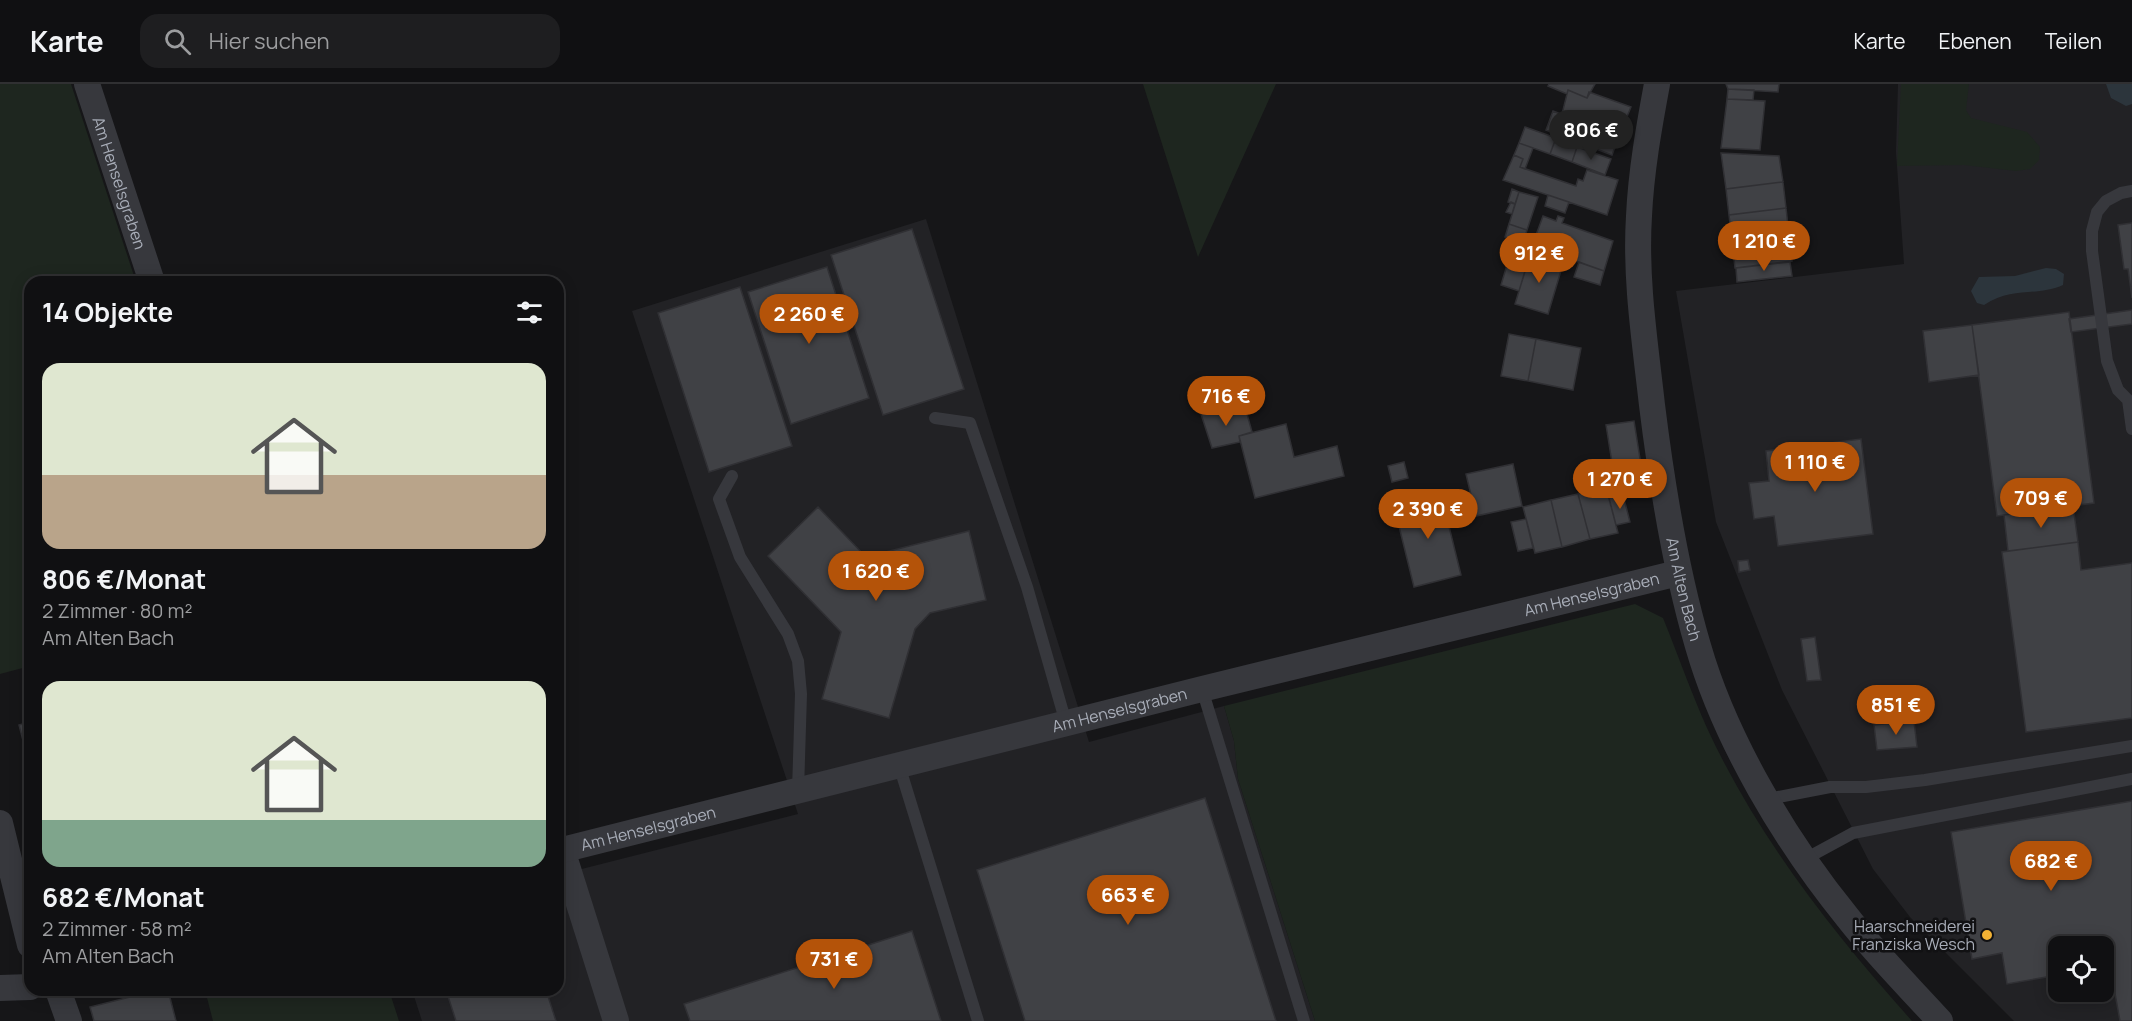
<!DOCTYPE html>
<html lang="de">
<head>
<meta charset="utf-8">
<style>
	body { margin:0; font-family:Manrope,sans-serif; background:#1e1e20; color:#f1f3f6; height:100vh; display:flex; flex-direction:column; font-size:22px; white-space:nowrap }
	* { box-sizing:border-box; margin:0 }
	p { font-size:20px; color:#9c9d9f }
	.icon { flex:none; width:33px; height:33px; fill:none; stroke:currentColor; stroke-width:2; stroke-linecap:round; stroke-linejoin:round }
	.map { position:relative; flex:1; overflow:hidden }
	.drawer { position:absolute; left:24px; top:192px; width:540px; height:720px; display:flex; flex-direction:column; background:#101012; border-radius:18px; box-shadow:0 3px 15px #0003,0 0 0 2px #303032 }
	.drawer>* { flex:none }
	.controls { position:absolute; left:2048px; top:852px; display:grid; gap:12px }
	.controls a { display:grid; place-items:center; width:66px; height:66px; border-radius:12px; background:#101012; box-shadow:0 3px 15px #0003,0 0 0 2px #303032; font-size:30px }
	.price { position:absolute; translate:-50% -51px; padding:0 14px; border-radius:21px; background:#b45309; color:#fff; font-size:20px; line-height:39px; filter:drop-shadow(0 2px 3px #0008) }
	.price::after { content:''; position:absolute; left:50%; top:36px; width:18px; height:14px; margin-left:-9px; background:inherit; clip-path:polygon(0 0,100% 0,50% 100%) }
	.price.selected { background:#222; color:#fff }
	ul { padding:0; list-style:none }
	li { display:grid; align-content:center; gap:12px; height:318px; padding:0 18px }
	li span { display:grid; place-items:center; height:186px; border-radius:18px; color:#555 }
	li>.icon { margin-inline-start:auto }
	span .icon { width:108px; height:108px; fill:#fffc; stroke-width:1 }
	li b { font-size:26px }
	h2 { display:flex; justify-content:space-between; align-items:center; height:72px; padding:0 18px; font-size:26px }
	header { display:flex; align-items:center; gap:36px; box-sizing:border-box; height:84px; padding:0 30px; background:#101012; border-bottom:2px solid #303032 }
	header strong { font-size:28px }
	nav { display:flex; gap:33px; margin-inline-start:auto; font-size:21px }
	.search { width:420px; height:54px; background:#1e1e20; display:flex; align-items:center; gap:15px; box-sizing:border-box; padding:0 21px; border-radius:18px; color:#9c9d9f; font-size:22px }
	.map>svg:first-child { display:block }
	.built { fill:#222225; fill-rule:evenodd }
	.green { fill:#1e261f }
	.water { fill:#2c353c }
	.building { fill:#404145; stroke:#303034; stroke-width:1.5 }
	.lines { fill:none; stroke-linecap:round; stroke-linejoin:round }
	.lane { stroke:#37383d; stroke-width:12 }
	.street { stroke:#37383d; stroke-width:26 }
	.poi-dot { fill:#f2b134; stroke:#111113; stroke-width:2 }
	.labels { text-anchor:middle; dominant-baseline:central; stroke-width:5; stroke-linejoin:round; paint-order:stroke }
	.street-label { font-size:16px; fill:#a8adb8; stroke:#111113 }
	.poi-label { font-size:16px; fill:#a8adb8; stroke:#111113; text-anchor:end }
</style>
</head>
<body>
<header>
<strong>Karte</strong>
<div class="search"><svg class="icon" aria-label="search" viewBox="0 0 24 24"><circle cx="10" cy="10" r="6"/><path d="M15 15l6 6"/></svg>Hier suchen</div>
<nav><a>Karte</a><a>Ebenen</a><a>Teilen</a></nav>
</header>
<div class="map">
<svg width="2132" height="937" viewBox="0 0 2132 937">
	<rect width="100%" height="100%" fill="#161618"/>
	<path class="built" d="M 1898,0 L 2132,0 L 2132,937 L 2014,937 L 1910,833 L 1873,785 L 1782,606 L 1716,438 L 1676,207 L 1904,180 L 1896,68 ZM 2058,862 L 2103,862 L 2103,908 L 2058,908 Z
		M 926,135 L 1089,658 L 1224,622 L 1234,657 L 1238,695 L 1315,937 L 422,937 L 412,906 L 558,906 L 558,791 L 798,730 L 632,227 Z"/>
	<path class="green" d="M 0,0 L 71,0 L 136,198 L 30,198 L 30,582 L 0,590 Z
		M 1143,0 L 1276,0 L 1198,173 Z
		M 1901,0 L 1969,0 L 1966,26 L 1971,34 L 2027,48 L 2040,63 L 2039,76 L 2030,85 L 2016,87 L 1964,81 L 1897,82 Z
		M 1635,520 L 1663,534 C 1678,571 1691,608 1707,644 C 1758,754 1832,847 1912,937 L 1315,937 L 1238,695 L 1234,657 L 1224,622 Z
		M 205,906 L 389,906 L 399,937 L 213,937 Z"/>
	<path class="water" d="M 2106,0 L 2132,0 L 2132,20 L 2126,22 L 2111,14 Z
		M 2046,184 L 2056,185 L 2064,190 L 2063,201 C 2036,213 2013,202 1984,221 L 1977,219 L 1971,207 L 1979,193 L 2015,192 Z"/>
	<path class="building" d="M 1549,0 L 1595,0 L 1587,14 L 1568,6 L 1567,10 L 1548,2 Z
		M 1726,0 L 1779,0 L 1778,8 L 1728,5 Z
		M 1728,5 L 1754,6 L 1753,16 L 1727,15 Z
		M 1568,6 L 1587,14 L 1589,8 L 1631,23 L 1619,52 L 1562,30 Z
		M 1727,15 L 1765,17 L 1760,66 L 1721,64 Z
		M 1553,27 L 1619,52 L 1612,71 L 1546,46 Z
		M 1525,43 L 1556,54 L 1550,70 L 1519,59 Z
		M 1556,54 L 1577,63 L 1572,78 L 1550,70 Z
		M 1519,59 L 1533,64 L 1525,85 L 1520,83 L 1523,75 L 1514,71 Z
		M 1577,63 L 1611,75 L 1605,91 L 1572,78 Z
		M 1721,69 L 1779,72 L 1783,98 L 1726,105 Z
		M 1514,71 L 1523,75 L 1520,83 L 1576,102 L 1578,95 L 1583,97 L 1587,86 L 1618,96 L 1607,131 L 1503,96 Z
		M 1783,98 L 1786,124 L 1729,131 L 1726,105 Z
		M 1512,105 L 1519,108 L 1515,120 L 1508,118 Z
		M 1519,108 L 1538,113 L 1527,146 L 1509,140 Z
		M 1548,111 L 1569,118 L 1565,129 L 1545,122 Z
		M 1511,118 L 1515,120 L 1512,130 L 1506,128 Z
		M 1786,124 L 1789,151 L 1732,157 L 1729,131 Z
		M 1543,132 L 1556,137 L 1558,132 L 1564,134 L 1562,139 L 1613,157 L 1604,187 L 1532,162 Z
		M 2132,139 L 2132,214 L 2128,185 L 2124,185 L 2118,141 Z
		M 1509,140 L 1527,146 L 1523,159 L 1505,153 Z
		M 912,145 L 964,305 L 883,331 L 831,171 Z
		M 1789,151 L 1792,177 L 1735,184 L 1732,157 Z
		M 1532,162 L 1556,171 L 1554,178 L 1530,171 Z
		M 1510,171 L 1528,177 L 1519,207 L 1501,201 Z
		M 1530,171 L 1563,180 L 1548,230 L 1515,220 Z
		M 1579,178 L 1604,187 L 1600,201 L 1574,193 Z
		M 1790,178 L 1792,192 L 1737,198 L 1736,184 Z
		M 827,183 L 869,314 L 791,340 L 748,208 Z
		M 740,203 L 792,362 L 709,388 L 658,229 Z
		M 2132,226 L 2132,240 L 2071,248 L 2069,235 Z
		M 2069,228 L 2094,419 L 1997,432 L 1972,241 Z
		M 1972,241 L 1979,291 L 1929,298 L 1923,247 Z
		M 1509,250 L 1536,255 L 1528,297 L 1501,292 Z
		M 1536,255 L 1581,264 L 1573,306 L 1528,297 Z
		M 1219,325 L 1247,330 L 1252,348 L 1239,352 L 1240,358 L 1212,364 L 1201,330 Z
		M 1634,337 L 1645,406 L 1617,410 L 1606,341 Z
		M 1286,340 L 1294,373 L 1337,362 L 1344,392 L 1255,414 L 1239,352 Z
		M 1861,355 L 1873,450 L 1778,462 L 1774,432 L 1754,435 L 1749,399 L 1769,397 L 1766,367 Z
		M 1404,378 L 1408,394 L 1392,398 L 1388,382 Z
		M 1513,380 L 1522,422 L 1476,432 L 1466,390 Z
		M 1606,403 L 1618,449 L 1590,455 L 1578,410 Z
		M 1441,410 L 1461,491 L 1414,503 L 1394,422 Z
		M 1578,410 L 1590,455 L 1562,463 L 1551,416 Z
		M 1623,411 L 1630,438 L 1616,441 L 1609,414 Z
		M 1551,416 L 1562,463 L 1535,469 L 1523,423 Z
		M 2073,422 L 2078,458 L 2008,467 L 2004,431 Z
		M 818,423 L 866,473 L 969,447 L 986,516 L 930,529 L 915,545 L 889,634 L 822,615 L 841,548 L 768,472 Z
		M 1526,435 L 1533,464 L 1518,467 L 1511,438 Z
		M 2078,458 L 2081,486 L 2132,479 L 2132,634 L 2026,648 L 2002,468 Z
		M 1748,476 L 1750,486 L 1739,488 L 1738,477 Z
		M 1815,553 L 1821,596 L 1807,597 L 1801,555 Z
		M 1914,637 L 1917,663 L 1877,666 L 1874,641 Z
		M 30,638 L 30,675 L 28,676 L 19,641 Z
		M 1205,714 L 1276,937 L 1025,937 L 977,786 Z
		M 2132,717 L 2132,937 L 2120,937 L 2110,882 L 2103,883 L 2103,862 L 2058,862 L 2058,891 L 2007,900 L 2002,869 L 1972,875 L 1951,748 Z
		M 912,847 L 941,937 L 690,937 L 684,920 Z
		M 158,906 L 168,906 L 176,937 L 94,937 L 90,923 Z
		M 446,906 L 546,906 L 556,937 L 456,937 Z"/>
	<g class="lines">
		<path class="lane" d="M 2132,107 L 2121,109 L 2106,117 L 2097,128 L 2092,147 L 2092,167 L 2107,277 L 2118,306 L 2128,316 L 2132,345
			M 935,334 L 970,339 L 1027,503 L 1066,639
			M 732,392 L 719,415 L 740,473 L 788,550 L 798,577 L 801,610 L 798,707
			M 1202,605 L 1304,937
			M 899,681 L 978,937
			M 1768,715 L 1830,703 L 1866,703 L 1925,696 L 2132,662
			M 1805,775 L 1853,749 L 2132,695"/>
		<g class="street">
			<path id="s1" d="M 87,0 L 152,198"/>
			<path id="s2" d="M 1657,0 C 1649,43 1641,88 1639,132 C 1635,195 1645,258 1652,321 C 1662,402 1675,484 1698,562 C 1725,656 1786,758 1848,834 C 1876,870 1909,903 1940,937"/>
			<path d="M 0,739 L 30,861"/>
			<path d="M 562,766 L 616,937"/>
			<path id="s3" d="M 558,767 L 1202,605 L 1678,489"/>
			<path d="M 0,904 L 30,903"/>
			<path d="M 58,906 L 69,937"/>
		</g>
	</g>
	<circle class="poi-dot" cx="1987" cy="851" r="6"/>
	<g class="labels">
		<g class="street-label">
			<text stroke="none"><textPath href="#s1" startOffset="104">Am Henselsgraben</textPath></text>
			<text stroke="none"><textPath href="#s2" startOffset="510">Am Alten Bach</textPath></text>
			<text stroke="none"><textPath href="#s3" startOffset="1065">Am Henselsgraben</textPath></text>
			<text stroke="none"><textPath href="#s3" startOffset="579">Am Henselsgraben</textPath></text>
			<text stroke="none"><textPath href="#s3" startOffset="93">Am Henselsgraben</textPath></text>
		</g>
		<g class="poi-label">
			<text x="1975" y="842">Haarschneiderei<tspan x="1975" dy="18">Franziska Wesch</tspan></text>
		</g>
	</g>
</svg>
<div class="controls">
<a><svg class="icon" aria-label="locate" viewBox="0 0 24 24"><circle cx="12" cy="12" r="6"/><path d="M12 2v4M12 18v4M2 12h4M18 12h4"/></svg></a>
</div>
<b class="price selected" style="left:1591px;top:77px">806 €</b>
<b class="price" style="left:1764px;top:188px">1 210 €</b>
<b class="price" style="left:1539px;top:200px">912 €</b>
<b class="price" style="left:809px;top:261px">2 260 €</b>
<b class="price" style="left:1226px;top:343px">716 €</b>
<b class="price" style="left:1815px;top:409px">1 110 €</b>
<b class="price" style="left:1620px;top:426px">1 270 €</b>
<b class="price" style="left:2041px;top:445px">709 €</b>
<b class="price" style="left:1428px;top:456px">2 390 €</b>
<b class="price" style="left:876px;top:518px">1 620 €</b>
<b class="price" style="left:1896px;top:652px">851 €</b>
<b class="price" style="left:2051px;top:808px">682 €</b>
<b class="price" style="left:1128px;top:842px">663 €</b>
<b class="price" style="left:834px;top:906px">731 €</b>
<section class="drawer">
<h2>14 Objekte<svg class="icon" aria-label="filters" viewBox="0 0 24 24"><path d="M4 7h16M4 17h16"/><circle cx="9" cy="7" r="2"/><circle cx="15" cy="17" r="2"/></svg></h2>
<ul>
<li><span style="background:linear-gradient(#dfe7d0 60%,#b9a48a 0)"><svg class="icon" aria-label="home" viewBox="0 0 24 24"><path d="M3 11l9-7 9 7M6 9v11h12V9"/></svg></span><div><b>806 €/Monat</b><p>2 Zimmer · 80 m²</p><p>Am Alten Bach</p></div></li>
<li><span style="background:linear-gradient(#dfe7d0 75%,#7fa58c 0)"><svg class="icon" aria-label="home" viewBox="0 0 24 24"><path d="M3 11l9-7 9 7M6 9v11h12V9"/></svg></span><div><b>682 €/Monat</b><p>2 Zimmer · 58 m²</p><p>Am Alten Bach</p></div></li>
</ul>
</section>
</div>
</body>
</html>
